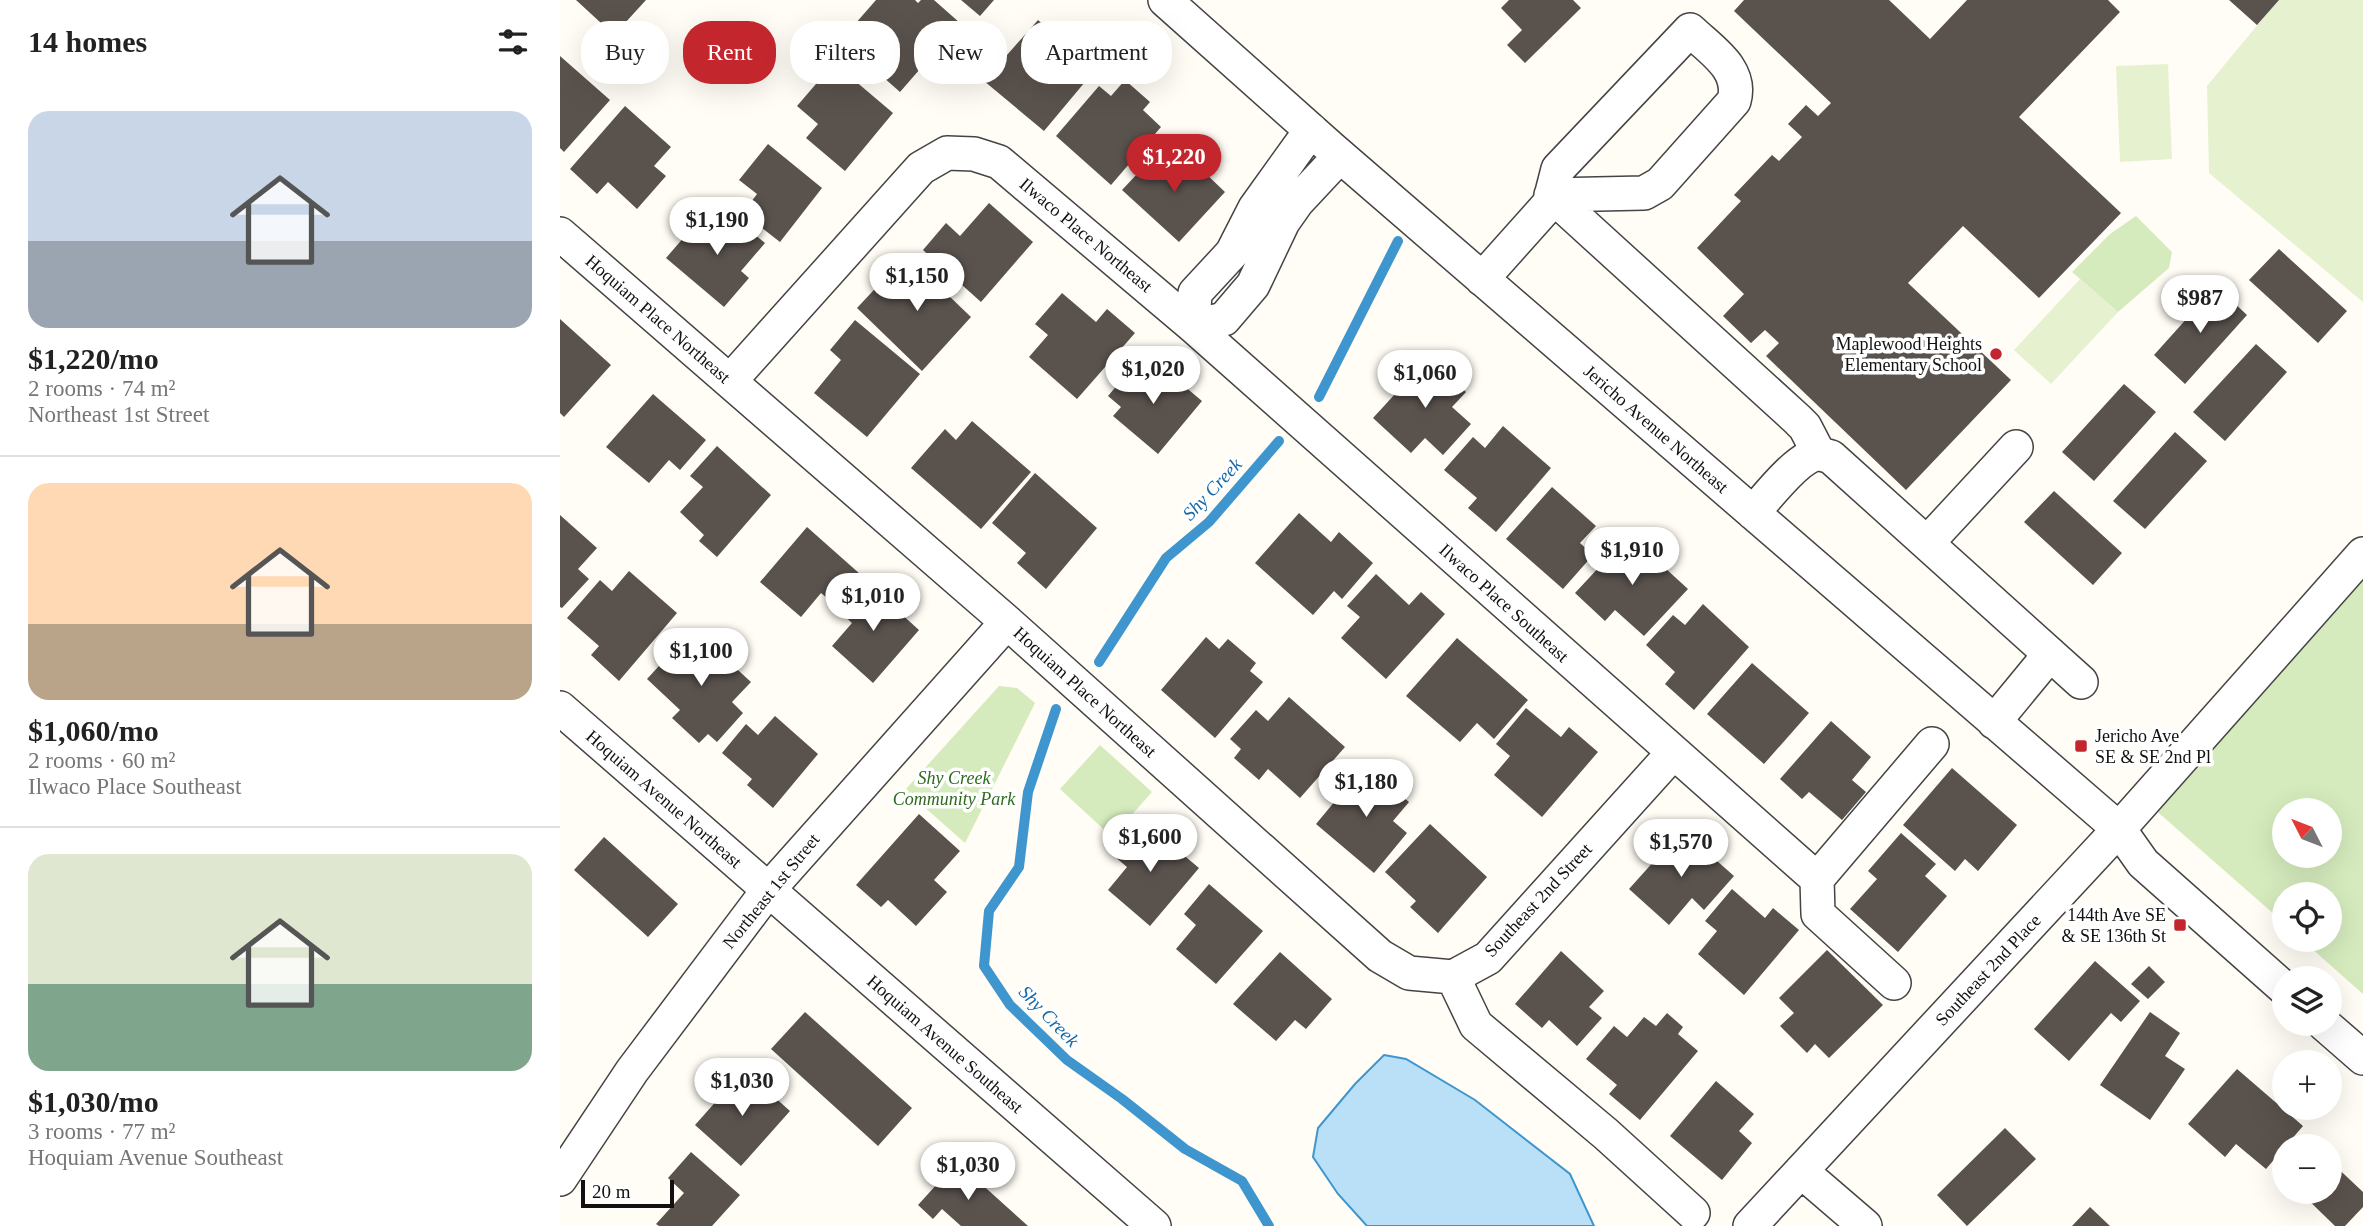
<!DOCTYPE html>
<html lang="en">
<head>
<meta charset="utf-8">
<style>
	body { margin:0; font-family:"Times New Roman",serif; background:#f6f6f6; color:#222; height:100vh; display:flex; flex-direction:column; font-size:26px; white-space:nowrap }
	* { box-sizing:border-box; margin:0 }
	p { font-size:23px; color:#767676 }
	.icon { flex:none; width:38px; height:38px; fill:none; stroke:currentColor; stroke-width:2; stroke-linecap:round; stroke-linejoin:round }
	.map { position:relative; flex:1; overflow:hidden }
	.details { display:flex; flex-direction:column; background:#fff; width:560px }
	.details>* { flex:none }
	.hud { position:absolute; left:21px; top:21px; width:665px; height:63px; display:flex; gap:14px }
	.needle { width:46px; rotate:312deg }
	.tools { position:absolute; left:1712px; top:798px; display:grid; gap:14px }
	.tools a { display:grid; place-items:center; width:70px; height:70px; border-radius:50%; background:#fff; box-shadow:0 7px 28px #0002; font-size:35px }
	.scale { position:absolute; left:21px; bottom:18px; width:93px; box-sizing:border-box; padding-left:7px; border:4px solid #111; border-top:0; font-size:19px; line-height:24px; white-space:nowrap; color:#111; -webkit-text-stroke:5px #fff; paint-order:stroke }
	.price { position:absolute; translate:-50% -60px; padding:0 16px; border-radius:24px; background:#fff; color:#222; font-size:23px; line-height:46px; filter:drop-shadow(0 2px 4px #0008) }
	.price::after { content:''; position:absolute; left:50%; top:42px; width:21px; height:16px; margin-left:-10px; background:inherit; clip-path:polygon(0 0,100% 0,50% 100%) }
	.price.current { background:#c4262e; color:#fff }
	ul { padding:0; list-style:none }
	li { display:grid; align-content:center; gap:14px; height:371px; padding:0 28px }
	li+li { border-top:2px solid #e0e0e0 }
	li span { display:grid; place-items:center; height:217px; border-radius:21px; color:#555 }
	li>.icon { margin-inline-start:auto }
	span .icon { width:126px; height:126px; fill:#fffc; stroke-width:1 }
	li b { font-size:30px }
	h2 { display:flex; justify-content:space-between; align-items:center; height:84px; padding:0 28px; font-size:30px }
	.tag { padding:0 24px; border-radius:28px; background:#fff; box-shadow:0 7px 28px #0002; font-size:24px; line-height:63px }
	.tag.current { background:#c4262e; color:#fff }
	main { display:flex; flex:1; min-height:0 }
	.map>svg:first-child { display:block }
	.green { fill:#d5ebbd; fill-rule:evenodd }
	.pitch { fill:#e6f2cf }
	.water { fill:#b9e0f7; stroke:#3f96cf; stroke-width:2 }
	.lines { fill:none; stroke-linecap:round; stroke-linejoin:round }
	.stream { stroke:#3f96cf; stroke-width:10 }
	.building { fill:#5a524d }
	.minor-casing { stroke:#444; stroke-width:36 }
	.minor { stroke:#fff; stroke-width:33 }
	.poi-dot { fill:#c4262e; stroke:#fff; stroke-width:2.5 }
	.labels { text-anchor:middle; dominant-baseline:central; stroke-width:7; stroke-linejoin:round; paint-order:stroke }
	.street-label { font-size:18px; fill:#111; stroke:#fff }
	.poi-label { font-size:18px; fill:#111; stroke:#fff; text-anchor:end }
	.park-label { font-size:18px; font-style:italic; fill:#2f6b1f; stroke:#fff }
	.water-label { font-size:19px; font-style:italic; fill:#1768a6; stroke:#fff }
</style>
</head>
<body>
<main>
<section class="details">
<h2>14 homes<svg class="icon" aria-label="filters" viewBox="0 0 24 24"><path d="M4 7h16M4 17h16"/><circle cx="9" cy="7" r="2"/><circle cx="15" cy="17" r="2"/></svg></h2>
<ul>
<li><span style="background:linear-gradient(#c9d6e8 60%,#9aa5b1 0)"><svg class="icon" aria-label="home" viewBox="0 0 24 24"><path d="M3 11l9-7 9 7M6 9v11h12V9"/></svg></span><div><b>$1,220/mo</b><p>2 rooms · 74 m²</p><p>Northeast 1st Street</p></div></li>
<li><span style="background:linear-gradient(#ffd9b3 65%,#b9a48a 0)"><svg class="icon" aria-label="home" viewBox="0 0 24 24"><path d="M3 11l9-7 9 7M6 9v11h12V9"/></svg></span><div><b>$1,060/mo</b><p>2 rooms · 60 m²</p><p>Ilwaco Place Southeast</p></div></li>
<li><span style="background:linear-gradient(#dfe7d0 60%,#7fa58c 0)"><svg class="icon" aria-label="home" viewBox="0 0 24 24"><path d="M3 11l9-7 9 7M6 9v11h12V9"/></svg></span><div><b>$1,030/mo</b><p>3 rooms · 77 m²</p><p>Hoquiam Avenue Southeast</p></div></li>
</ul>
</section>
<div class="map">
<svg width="1803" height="1226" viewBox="0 0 1803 1226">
	<rect width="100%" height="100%" fill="#fffdf5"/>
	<path class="green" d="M 1576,216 L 1612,252 L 1609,268 L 1558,312 L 1512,272 L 1550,234 Z
		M 1803,579 L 1803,994 L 1742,940 L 1769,940 L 1769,894 L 1724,894 L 1724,923 L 1592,807 ZM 1724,810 L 1769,810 L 1769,856 L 1724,856 Z
		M 439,686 L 457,688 L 475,703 L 405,843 L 345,790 Z
		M 540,745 L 592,792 L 552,837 L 500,789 Z"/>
	<path class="pitch" d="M 1718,0 L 1803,0 L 1803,302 L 1649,173 L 1647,86 Z
		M 1608,64 L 1612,159 L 1560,162 L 1556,66 Z
		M 1520,279 L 1558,312 L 1491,384 L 1454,350 Z"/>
	<path class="water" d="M 824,1055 L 846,1059 L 915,1100 L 1010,1174 L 1034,1226 L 807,1226 L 778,1194 L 753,1157 L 758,1128 L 795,1084 Z"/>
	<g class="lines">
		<path class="stream" d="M 759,397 L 838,241
			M 539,662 L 606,558 L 649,522 L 719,441
			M 496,709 L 468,792 L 459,867 L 429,911 L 424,966 L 450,1005 L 507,1060 L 562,1099 L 625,1149 L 682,1181 L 709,1226"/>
	</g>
	<path class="building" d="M 16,0 L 86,0 L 54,35 Z
		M 316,0 L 355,0 L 358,3 L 361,0 L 374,0 L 400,23 L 340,92 L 281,40 Z
		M 401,0 L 434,0 L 420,16 Z
		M 949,0 L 1013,0 L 1021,8 L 965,63 L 947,45 L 962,30 L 941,8 Z
		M 1184,0 L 1329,0 L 1370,39 L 1407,0 L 1548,0 L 1560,12 L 1459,117 L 1561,213 L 1479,298 L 1403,226 L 1348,283 L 1451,380 L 1346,490 L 1206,356 L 1219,343 L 1205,330 L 1191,343 L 1163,316 L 1184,294 L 1137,248 L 1181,201 L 1174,195 L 1212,155 L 1219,161 L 1242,137 L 1228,124 L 1246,105 L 1258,116 L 1271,103 L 1174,11 Z
		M 1669,0 L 1719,0 L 1697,25 Z
		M 478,20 L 503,42 L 514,29 L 527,41 L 517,54 L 535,70 L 484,131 L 424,81 Z
		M 0,56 L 50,100 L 4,152 L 0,148 Z
		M 274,63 L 333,113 L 285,171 L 246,138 L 258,124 L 237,106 Z
		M 565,80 L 590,102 L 583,110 L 601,127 L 551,185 L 496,136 L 539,86 L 551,96 Z
		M 65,106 L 111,147 L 94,166 L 106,176 L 77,209 L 48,182 L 37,194 L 10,169 Z
		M 208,144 L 262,188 L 220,242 L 183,213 L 197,194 L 179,180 Z
		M 622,151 L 665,192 L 619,242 L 562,190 L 593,157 L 605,168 Z
		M 429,203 L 473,242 L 421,302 L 363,250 L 386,223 L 400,236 Z
		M 144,214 L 163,230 L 174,217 L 205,243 L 181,271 L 189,278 L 164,307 L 106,258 Z
		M 1719,249 L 1787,311 L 1758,343 L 1689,280 Z
		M 364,257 L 396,287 L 388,295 L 411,317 L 362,371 L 297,308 L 325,278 L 335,287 Z
		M 1656,286 L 1687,315 L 1625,384 L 1594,355 Z
		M 502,293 L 536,322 L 547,309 L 575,333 L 517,399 L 469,357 L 488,335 L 475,324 Z
		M 0,319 L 51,365 L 4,417 L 0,413 Z
		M 295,320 L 360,374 L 307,437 L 254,393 L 281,360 L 270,350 Z
		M 1696,344 L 1727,372 L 1665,441 L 1633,412 Z
		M 869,357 L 906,392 L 892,407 L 911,424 L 883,455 L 865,438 L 851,453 L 813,418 Z
		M 576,363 L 588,373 L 593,368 L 613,385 L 617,380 L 642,401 L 598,454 L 553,416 L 561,407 L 548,396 Z
		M 1564,384 L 1596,412 L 1534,481 L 1502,452 Z
		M 93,394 L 146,440 L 120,470 L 109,460 L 89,483 L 46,447 Z
		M 412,421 L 471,472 L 421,529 L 351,468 L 385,429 L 396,440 Z
		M 943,426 L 991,468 L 936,532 L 908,508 L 917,498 L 884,470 L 913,437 L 925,448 Z
		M 1615,432 L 1647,461 L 1585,529 L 1553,501 Z
		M 157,446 L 211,495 L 157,557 L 139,541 L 144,535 L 120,512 L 143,487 L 130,476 Z
		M 475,473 L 537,528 L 486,589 L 457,563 L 466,553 L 432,523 Z
		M 992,487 L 1036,526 L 1020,543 L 1033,555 L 1003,589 L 946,539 Z
		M 1494,491 L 1562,553 L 1533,585 L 1464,522 Z
		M 739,513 L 771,542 L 779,532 L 813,563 L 782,599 L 774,591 L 753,615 L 695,563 Z
		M 0,515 L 37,548 L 18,569 L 29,579 L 2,608 L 0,607 Z
		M 247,527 L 300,574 L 274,604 L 261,593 L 241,617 L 200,582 Z
		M 1069,535 L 1128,589 L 1084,636 L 1055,610 L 1045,621 L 1015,593 Z
		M 69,571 L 117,613 L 59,681 L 31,655 L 39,646 L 7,618 L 40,580 L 52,591 Z
		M 816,574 L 849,605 L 861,592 L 885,614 L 826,679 L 781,638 L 800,617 L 787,606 Z
		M 307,583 L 359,630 L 313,683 L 272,646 L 292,623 L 280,612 Z
		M 1143,604 L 1189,647 L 1134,710 L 1105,684 L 1115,672 L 1086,645 L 1113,615 L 1125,625 Z
		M 133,629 L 191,682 L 172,702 L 183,713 L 157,742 L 148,734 L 139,743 L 112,718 L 120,710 L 87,679 Z
		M 646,637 L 659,649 L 668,639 L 696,663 L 690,671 L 703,682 L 655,738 L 601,690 Z
		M 897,638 L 968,700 L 934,739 L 917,723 L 900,742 L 846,696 Z
		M 1192,663 L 1249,713 L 1204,764 L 1147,714 Z
		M 729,697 L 785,747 L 740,798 L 708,769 L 699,780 L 674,758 L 681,749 L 670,739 L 696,710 L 708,721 Z
		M 966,708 L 1001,737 L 1009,727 L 1038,752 L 982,817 L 934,775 L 950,756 L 936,744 Z
		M 215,716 L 258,754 L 213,808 L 187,785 L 192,779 L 162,753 L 186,724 L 198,735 Z
		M 1271,721 L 1311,757 L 1292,780 L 1306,792 L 1282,820 L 1249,792 L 1242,799 L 1220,779 Z
		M 805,765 L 849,802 L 833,821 L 847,833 L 814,873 L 756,824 Z
		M 1392,768 L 1457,825 L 1418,871 L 1405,859 L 1395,871 L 1343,825 Z
		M 359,814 L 400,851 L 374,880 L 387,892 L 356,926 L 328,900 L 321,907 L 296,885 Z
		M 583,821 L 639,868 L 590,926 L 548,890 L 567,867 L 554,856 Z
		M 870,824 L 927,877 L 878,933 L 850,907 L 856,901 L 825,872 Z
		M 1122,830 L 1174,876 L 1144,910 L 1132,898 L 1109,925 L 1069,889 Z
		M 1341,833 L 1376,864 L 1365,876 L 1387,896 L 1338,952 L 1290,909 L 1317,879 L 1308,871 Z
		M 44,837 L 118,904 L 88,937 L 14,870 Z
		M 649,884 L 703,931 L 656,984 L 616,949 L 636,925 L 624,914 Z
		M 1172,889 L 1205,918 L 1213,908 L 1239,930 L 1184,995 L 1138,954 L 1157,931 L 1145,921 Z
		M 1267,950 L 1323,1005 L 1269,1058 L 1255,1044 L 1247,1053 L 1220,1026 L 1234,1013 L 1219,998 Z
		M 1001,951 L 1044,991 L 1029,1007 L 1042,1018 L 1017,1046 L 989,1020 L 982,1028 L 955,1004 Z
		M 720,952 L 772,999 L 746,1029 L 735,1020 L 716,1041 L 673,1004 Z
		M 1535,961 L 1580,1001 L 1561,1022 L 1551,1013 L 1509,1061 L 1474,1029 Z
		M 1589,966 L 1605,982 L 1588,999 L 1571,984 Z
		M 245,1012 L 352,1108 L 318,1146 L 211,1049 Z
		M 1590,1012 L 1620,1033 L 1605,1056 L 1625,1069 L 1590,1120 L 1540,1085 Z
		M 1107,1013 L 1123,1027 L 1118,1034 L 1138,1051 L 1080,1120 L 1049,1094 L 1057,1085 L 1026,1059 L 1054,1026 L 1067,1037 L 1084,1017 L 1096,1026 Z
		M 1677,1069 L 1743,1126 L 1706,1169 L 1676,1144 L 1665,1157 L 1628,1124 Z
		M 184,1070 L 230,1111 L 181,1166 L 135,1125 Z
		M 1156,1081 L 1194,1114 L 1179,1131 L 1192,1143 L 1162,1180 L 1110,1136 Z
		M 1445,1128 L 1476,1159 L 1407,1226 L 1377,1195 Z
		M 1746,1138 L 1755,1146 L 1738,1146 Z
		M 131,1152 L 180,1195 L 152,1226 L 99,1226 L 96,1224 L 124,1193 L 108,1178 Z
		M 1769,1160 L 1803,1192 L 1803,1207 L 1785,1226 L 1775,1226 L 1740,1192 L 1769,1192 Z
		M 397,1162 L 468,1226 L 401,1226 L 382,1209 L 373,1219 L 358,1205 Z
		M 1724,1162 L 1724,1176 L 1717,1169 Z
		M 1530,1207 L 1550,1226 L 1512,1226 Z"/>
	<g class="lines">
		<defs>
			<path id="minor" d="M 605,0 L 771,148 L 1559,829 L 1583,863 L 1724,988
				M 991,195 L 1237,419 L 1245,427 L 1259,454
				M 0,234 L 447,622 L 820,956 L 849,973 L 893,977 L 916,1025 L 1046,1134 L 1133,1213
				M 922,279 L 989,204 L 998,169 L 1130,30 C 1151,50 1183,69 1174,101 L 1100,184 L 1084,193 L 991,195
				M 633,326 L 664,319 L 693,285 L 723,222 L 737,202 L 780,156
				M 633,326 L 635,293 L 672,253 L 695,208 L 751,130
				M 170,381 L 361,168 L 387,153 L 414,154 L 439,162 L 633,326 L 1257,879
				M 1193,513 C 1206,498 1240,454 1260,454 C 1264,455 1268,456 1271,457 L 1521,682
				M 1367,543 L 1456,447
				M 0,708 L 594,1226
				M 1434,722 L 1490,654
				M 893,977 L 928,958 L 1113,753
				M 1334,983 L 1258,914 L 1257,879 L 1372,744
				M 1764,1024 L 1803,1058
				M 1241,1171 L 1305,1226
				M 0,1179 L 72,1071 L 209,889 L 447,622
				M 1190,1226 L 1559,829 L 1803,554"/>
		</defs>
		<use href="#minor" class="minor-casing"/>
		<use href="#minor" class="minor"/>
	</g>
	<g class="poi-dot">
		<circle cx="1436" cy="354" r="7"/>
		<rect x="1514" y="739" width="14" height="14" rx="3.5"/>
		<rect x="1613" y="918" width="14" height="14" rx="3.5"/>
	</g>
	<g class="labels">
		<g class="street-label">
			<text transform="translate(526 235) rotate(40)">Ilwaco Place Northeast</text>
			<text transform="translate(98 319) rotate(41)">Hoquiam Place Northeast</text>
			<text transform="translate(1096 429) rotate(41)">Jericho Avenue Northeast</text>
			<text transform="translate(944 603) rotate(42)">Ilwaco Place Southeast</text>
			<text transform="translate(525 692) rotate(42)">Hoquiam Place Northeast</text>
			<text transform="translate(104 799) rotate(41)">Hoquiam Avenue Northeast</text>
			<text transform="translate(211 891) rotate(-51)">Northeast 1st Street</text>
			<text transform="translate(978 900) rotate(-47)">Southeast 2nd Street</text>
			<text transform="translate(1428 970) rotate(-47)">Southeast 2nd Place</text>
			<text transform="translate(385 1044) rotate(41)">Hoquiam Avenue Southeast</text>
		</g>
		<g class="poi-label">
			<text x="1422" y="344">Maplewood Heights<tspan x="1422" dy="21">Elementary School</tspan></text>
			<text x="1535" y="736" text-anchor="start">Jericho Ave<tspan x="1535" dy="21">SE &amp; SE 2nd Pl</tspan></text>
			<text x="1606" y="915">144th Ave SE<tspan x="1606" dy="21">&amp; SE 136th St</tspan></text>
		</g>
		<g class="park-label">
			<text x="394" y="778">Shy Creek<tspan x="394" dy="21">Community Park</tspan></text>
		</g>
		<g class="water-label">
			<text transform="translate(652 489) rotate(-47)">Shy Creek</text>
			<text transform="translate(489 1016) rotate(46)">Shy Creek</text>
		</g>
	</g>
</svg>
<div class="tools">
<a><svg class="needle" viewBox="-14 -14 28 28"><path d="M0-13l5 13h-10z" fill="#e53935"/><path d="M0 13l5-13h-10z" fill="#767676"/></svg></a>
<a><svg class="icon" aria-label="locate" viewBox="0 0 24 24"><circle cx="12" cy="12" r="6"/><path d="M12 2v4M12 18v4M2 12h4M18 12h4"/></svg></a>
<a><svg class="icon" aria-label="layers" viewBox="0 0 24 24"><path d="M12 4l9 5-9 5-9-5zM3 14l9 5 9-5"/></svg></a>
<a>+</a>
<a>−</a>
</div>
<div class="scale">20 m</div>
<b class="price current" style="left:614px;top:194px">$1,220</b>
<b class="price" style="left:157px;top:257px">$1,190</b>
<b class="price" style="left:357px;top:313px">$1,150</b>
<b class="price" style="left:1640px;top:335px">$987</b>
<b class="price" style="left:593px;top:406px">$1,020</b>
<b class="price" style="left:865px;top:410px">$1,060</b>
<b class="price" style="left:1072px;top:587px">$1,910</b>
<b class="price" style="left:313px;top:633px">$1,010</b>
<b class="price" style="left:141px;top:688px">$1,100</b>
<b class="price" style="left:806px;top:819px">$1,180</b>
<b class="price" style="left:590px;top:874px">$1,600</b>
<b class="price" style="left:1121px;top:879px">$1,570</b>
<b class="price" style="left:182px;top:1118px">$1,030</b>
<b class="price" style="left:408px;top:1202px">$1,030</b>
<div class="hud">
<a class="tag">Buy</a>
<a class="tag current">Rent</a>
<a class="tag">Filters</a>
<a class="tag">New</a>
<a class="tag">Apartment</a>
</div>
</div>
</main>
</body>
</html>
